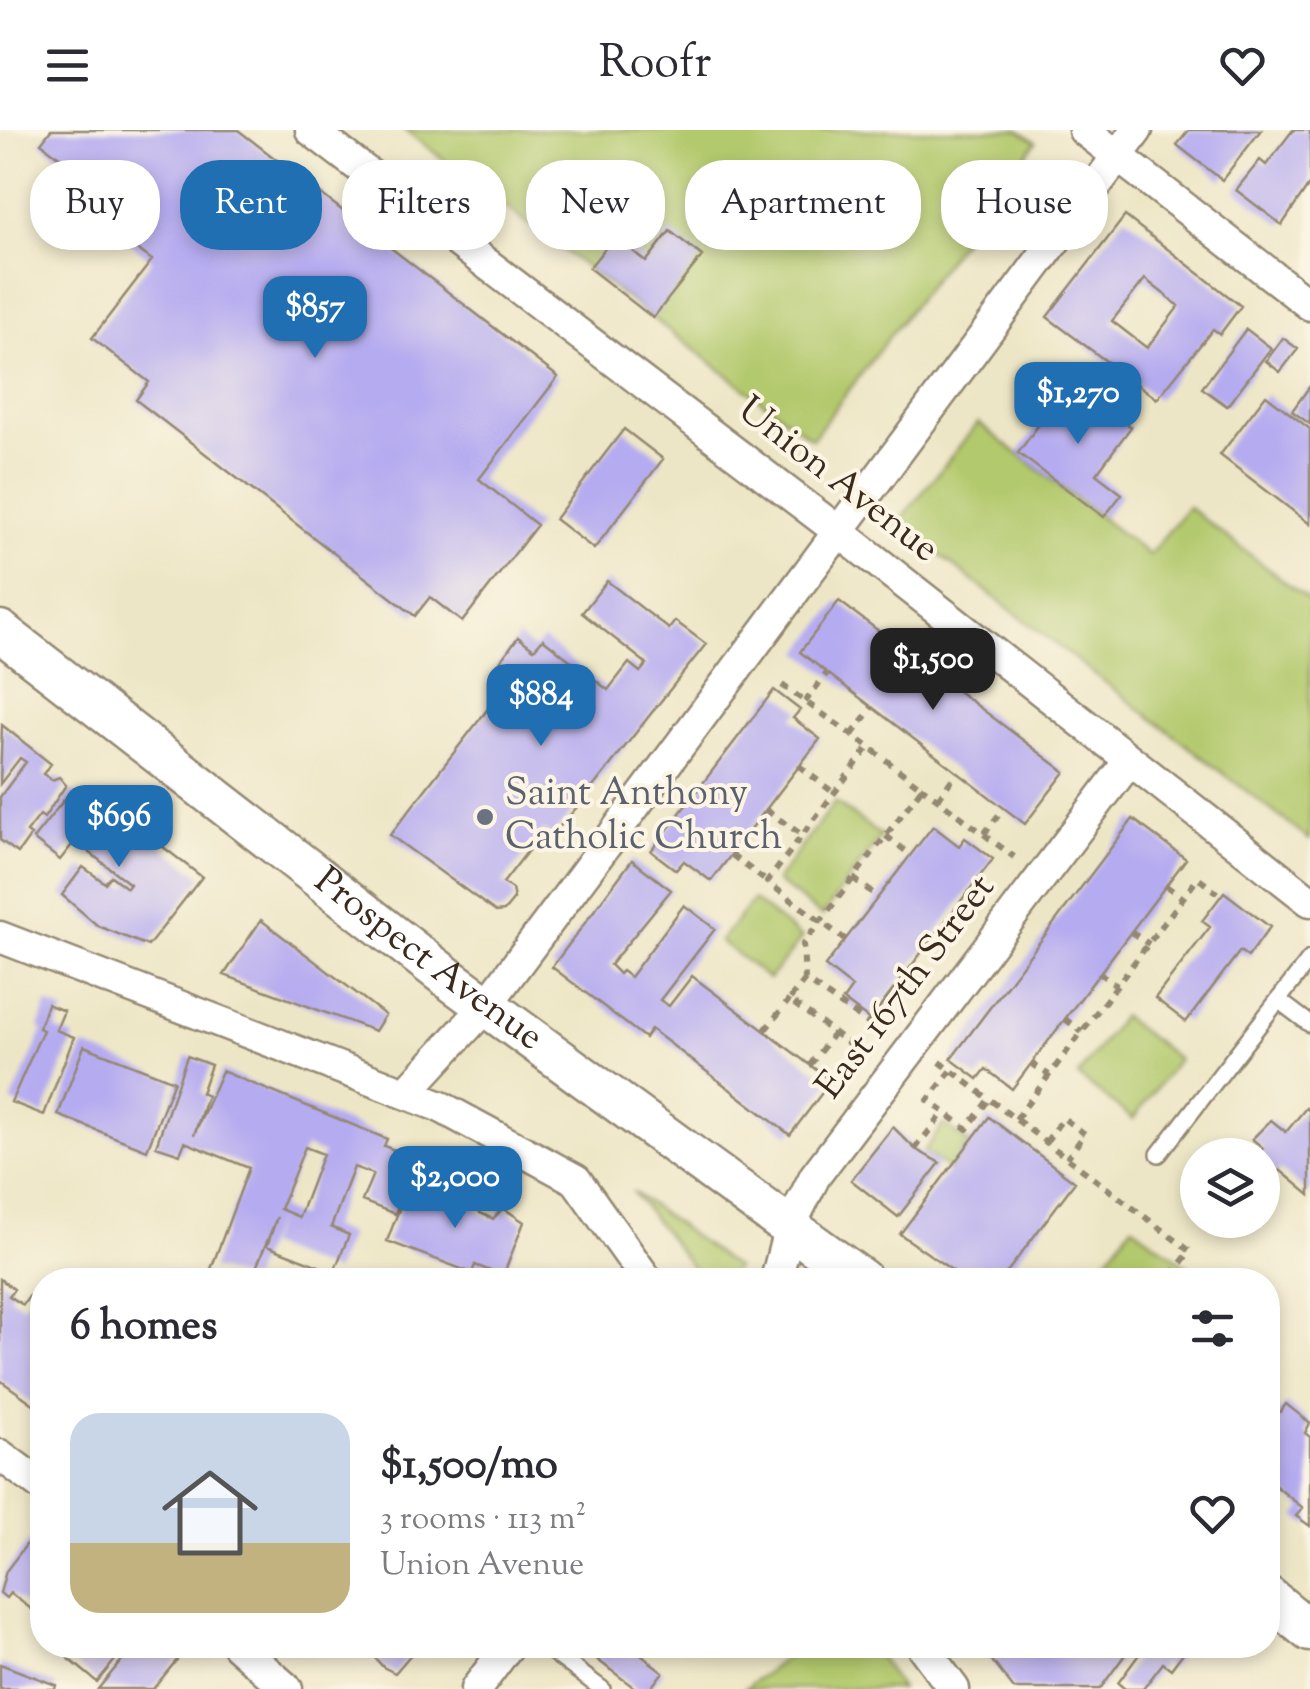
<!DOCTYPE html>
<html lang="en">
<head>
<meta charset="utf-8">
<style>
	body { margin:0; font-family:"Sorts Mill Goudy",serif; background:#f7f7f7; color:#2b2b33; height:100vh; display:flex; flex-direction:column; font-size:38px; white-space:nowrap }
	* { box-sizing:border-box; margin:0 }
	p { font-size:32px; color:#7c7c81 }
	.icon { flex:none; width:55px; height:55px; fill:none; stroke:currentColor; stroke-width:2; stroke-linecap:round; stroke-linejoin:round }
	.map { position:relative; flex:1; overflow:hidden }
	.details { position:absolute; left:30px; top:1138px; width:1250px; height:390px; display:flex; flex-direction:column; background:#fff; border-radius:40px; box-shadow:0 5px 15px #0003 }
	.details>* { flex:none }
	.hud { position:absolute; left:30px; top:30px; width:1250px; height:90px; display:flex; gap:20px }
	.tools { position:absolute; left:1180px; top:1008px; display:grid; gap:20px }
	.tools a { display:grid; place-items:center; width:100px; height:100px; border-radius:50%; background:#fff; box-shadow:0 5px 15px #0003; font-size:50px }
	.price { position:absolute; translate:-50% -85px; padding:0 22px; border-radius:20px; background:#1f6fb2; color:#fff; font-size:32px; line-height:65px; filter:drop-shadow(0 2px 5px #0008) }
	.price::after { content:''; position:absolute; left:50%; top:60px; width:30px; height:22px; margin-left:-15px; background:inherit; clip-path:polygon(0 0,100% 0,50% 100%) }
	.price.on { background:#222; color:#fff }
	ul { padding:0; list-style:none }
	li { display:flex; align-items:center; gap:30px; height:250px; padding:0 40px }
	li span { display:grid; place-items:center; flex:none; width:280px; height:200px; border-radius:30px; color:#555 }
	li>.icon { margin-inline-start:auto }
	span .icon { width:120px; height:120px; fill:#fffc; stroke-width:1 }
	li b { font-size:42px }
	h2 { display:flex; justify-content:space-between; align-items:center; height:120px; padding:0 40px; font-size:42px }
	.pill { padding:0 35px; border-radius:40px; background:#fff; box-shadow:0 5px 15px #0003; font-size:35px; line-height:90px }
	.pill.on { background:#1f6fb2; color:#fff }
	header { display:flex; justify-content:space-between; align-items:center; height:130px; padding:0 40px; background:#fff; font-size:45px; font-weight:600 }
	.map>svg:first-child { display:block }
	.green { fill:#b3c96d; stroke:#777a46; stroke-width:2.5 }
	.building { fill:#b5abf0; fill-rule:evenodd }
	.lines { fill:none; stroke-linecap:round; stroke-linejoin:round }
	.service-casing { stroke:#948872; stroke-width:20 }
	.minor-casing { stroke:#948872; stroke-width:35 }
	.tertiary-casing { stroke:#948872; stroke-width:45 }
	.path { stroke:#948872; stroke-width:6; stroke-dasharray:8 8; stroke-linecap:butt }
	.service { stroke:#fff; stroke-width:15 }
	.minor { stroke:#fff; stroke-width:30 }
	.tertiary { stroke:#fff; stroke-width:40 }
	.worship-dot { fill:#6b7280; stroke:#fcf5e5; stroke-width:4 }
	.labels { text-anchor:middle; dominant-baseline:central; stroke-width:8; stroke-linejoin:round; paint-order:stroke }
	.street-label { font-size:38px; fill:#3b2a1e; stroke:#fcf5e5 }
	.worship-label { font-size:38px; fill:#5b616d; stroke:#fcf5e5; text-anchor:start }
</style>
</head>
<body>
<header><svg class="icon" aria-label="menu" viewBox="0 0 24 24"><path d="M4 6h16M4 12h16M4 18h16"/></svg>Roofr<svg class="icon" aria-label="heart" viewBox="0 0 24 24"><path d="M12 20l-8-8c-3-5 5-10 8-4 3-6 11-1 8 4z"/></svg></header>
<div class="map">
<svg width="1310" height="1559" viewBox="0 0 1310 1559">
	<rect width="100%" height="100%" fill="#fcf5e5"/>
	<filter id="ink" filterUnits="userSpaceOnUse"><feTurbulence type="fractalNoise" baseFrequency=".01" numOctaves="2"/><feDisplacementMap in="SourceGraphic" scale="20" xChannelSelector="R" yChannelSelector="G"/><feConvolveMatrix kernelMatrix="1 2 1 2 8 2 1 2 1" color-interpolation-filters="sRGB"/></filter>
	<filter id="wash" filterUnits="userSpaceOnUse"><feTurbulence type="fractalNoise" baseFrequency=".0048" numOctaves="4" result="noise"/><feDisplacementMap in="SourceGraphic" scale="40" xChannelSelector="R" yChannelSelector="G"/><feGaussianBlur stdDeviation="2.25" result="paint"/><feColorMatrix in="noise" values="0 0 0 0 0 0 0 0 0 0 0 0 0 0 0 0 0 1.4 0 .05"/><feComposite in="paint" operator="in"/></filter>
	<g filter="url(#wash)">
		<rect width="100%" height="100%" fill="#ede6c6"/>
		<path class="green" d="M 405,0 L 1019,0 L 1036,12 L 812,309 Z
			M 978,293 L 1149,425 L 1188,377 L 1310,471 L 1310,710 L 898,393 Z
			M 835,672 L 881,706 L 822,786 L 776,751 Z
			M 753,770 L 802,808 L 769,849 L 720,811 Z
			M 1122,886 L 1178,929 L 1133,989 L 1078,946 Z
			M 944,994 L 969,1013 L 949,1040 L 924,1021 Z
			M 632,1061 L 736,1138 L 726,1150 L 702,1150 Z
			M 1132,1095 L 1191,1139 L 1183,1150 L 1091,1150 Z
			M 803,1515 L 871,1515 L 901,1559 L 744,1559 Z"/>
		<g id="blocks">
			<path class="building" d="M 51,0 L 238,0 L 558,247 L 479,349 L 537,395 L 462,492 L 430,467 L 415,486 L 136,270 L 149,252 L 92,208 L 152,130 L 125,110 L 141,89 L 41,13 Z
				M 1189,0 L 1261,0 L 1222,50 L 1177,15 Z
				M 1293,0 L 1310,0 L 1310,53 L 1282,95 L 1236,60 L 1260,30 L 1266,35 Z
				M 1125,86 L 1241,176 L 1220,204 L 1213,199 L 1157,269 L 1047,187 ZM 1145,149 L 1179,176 L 1147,218 L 1112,191 Z
				M 670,101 L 702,126 L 653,188 L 589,138 L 615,106 L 646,132 Z
				M 1246,199 L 1271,218 L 1227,276 L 1202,258 Z
				M 1283,208 L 1298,219 L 1280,242 L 1266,231 Z
				M 1070,252 L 1131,297 L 1096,344 L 1122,364 L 1104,387 L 1018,323 Z
				M 1310,256 L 1310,294 L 1292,281 Z
				M 1266,265 L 1310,299 L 1310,394 L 1220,325 Z
				M 624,299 L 663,329 L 594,419 L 555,389 Z
				M 607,451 L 669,499 L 675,491 L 706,514 L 578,676 L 551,706 L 544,700 L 503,753 L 512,759 L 514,769 L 504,781 L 496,782 L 390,705 L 511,549 L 496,537 L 518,507 L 534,519 L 543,509 L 608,560 L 629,533 L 640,542 L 647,534 L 582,483 Z
				M 839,471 L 1065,642 L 1025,694 L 800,522 Z
				M 774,560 L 800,580 L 793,588 L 820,609 L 711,751 L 684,731 L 676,740 L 651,721 Z
				M 2,595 L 51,634 L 43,644 L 52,650 L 59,647 L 66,655 L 44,688 L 40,685 L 27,702 L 31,705 L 18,723 L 0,710 L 0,667 L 26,632 L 20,628 L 0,654 Z
				M 71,661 L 97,682 L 105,672 L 202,747 L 148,816 L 98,796 L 62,765 L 83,737 L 105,753 L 111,746 L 127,758 L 130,754 L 75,711 L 60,730 L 33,709 Z
				M 1133,689 L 1186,729 L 1012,959 L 986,939 L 978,949 L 951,929 Z
				M 933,696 L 959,716 L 965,708 L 993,729 L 870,890 L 843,870 L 852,857 L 825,836 Z
				M 632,730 L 671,760 L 610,835 L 619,844 L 622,841 L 630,847 L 684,775 L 715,799 L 660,870 L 669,876 L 692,846 L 831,951 L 790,1005 L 651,899 L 645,908 L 552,837 Z
				M 1224,762 L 1270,797 L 1248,827 L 1240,821 L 1186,892 L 1155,868 L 1210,797 L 1202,791 Z
				M 261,790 L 385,885 L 375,901 L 224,845 Z
				M 47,874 L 64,881 L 56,900 L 74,907 L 44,985 L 11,972 L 43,900 L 39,898 Z
				M 84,916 L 174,951 L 147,1020 L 58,985 Z
				M 187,926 L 211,935 L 201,963 L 207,966 L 194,1005 L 222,941 L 387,1009 L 384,1016 L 417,1029 L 395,1084 L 362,1071 L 373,1044 L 354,1037 L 331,1097 L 349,1105 L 334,1142 L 267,1116 L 277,1087 L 251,1150 L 211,1139 L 249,1038 L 185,1012 L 180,1024 L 156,1016 ZM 305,1017 L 323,1024 L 299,1087 L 280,1079 Z
				M 1306,978 L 1310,981 L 1310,1065 L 1280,1040 L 1266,1057 L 1262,1025 L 1258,1025 L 1263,1018 L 1252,1009 L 1271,990 L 1286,1002 Z
				M 989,987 L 1075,1052 L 1001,1150 L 966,1150 L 900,1104 Z
				M 893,997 L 915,1019 L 940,1033 L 898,1087 L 851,1050 Z
				M 413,1054 L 479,1078 L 480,1083 L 493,1089 L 503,1078 L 524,1092 L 503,1146 L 475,1135 L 472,1143 L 387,1111 L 408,1056 Z
				M 0,1149 L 14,1159 L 9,1166 L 23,1175 L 30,1165 L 42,1174 L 42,1280 L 0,1250 Z
				M 1268,1272 L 1280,1282 L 1286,1274 L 1310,1293 L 1305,1303 L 1310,1307 L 1310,1396 L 1296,1386 L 1303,1378 L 1268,1350 Z
				M 29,1411 L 42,1421 L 42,1487 L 10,1463 L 6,1468 L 0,1463 L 6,1441 Z
				M 78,1515 L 169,1515 L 181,1525 L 153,1559 L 98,1559 L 128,1523 L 124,1519 L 97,1552 L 68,1528 Z
				M 364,1515 L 419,1515 L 395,1543 L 383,1537 Z
				M 605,1515 L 628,1515 L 663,1542 L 650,1559 L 636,1559 L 595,1528 Z
				M 980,1515 L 1132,1515 L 1100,1559 L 1014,1559 Z
				M 1138,1515 L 1189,1515 L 1171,1539 L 1163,1533 L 1143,1559 L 1125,1559 L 1118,1553 L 1143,1519 Z
				M 0,1534 L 56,1555 L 55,1559 L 0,1559 Z"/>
		</g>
	</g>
	<g filter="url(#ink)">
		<use href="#blocks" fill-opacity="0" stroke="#948872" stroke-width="2.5"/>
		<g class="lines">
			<defs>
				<path id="service" d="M 1278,870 L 1310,894
					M 1159,1024 L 1310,829
					M 543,1515 L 602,1559"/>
				<path id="minor" d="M 311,0 L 838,401 L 1310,771
					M 1084,0 L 1310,175
					M 0,807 L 441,977 L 576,1050 L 647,1150
					M 406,963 L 486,876 L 1137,0
					M 776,1150 L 790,1096 L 815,1046 L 1130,630
					M 0,1325 L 42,1356
					M 237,1515 L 287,1559
					M 921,1515 L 954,1559
					M 476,1559 L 509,1515"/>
				<g id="tertiary">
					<path id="s1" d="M 0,501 L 452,851 L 862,1150"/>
					<path d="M 1268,1467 L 1310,1501"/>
				</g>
			</defs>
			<use href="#service" class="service-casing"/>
			<use href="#minor" class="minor-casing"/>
			<use href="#tertiary" class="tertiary-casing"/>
			<path class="path" d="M 782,555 L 869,617
				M 805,572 L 827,543
				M 852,605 L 872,577
				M 799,636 L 834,663
				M 920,656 L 1014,727
				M 938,669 L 957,642
				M 766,680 L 802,705
				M 984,704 L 1004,678
				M 886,706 L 911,725
				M 732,725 L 767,752
				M 853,748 L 878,767
				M 1166,756 L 1183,768
				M 1131,802 L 1149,814
				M 846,810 L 767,752 L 869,617 L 922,658 L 803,814 L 805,850 L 881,902
				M 1099,843 L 1117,856
				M 805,850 L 789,870 L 855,918
				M 1065,889 L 1082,902
				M 765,900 L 789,870
				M 940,932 L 1190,1121 L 1168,1150
				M 1031,933 L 1049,945
				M 810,935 L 834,903
				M 951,941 L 928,970 L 967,999 L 989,969
				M 1016,989 L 1198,748 L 1217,763
				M 1046,1012 L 1063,988 L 1085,1004 L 1067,1028
				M 915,1019 L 944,982"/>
			<use href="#service" class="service"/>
			<use href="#minor" class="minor"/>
			<use href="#tertiary" class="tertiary"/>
		</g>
	</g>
	<circle class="worship-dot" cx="485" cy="687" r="10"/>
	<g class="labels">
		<g class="street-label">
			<text transform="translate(837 351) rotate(38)">Union Avenue</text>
			<text stroke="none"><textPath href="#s1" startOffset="540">Prospect Avenue</textPath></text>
			<text transform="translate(907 858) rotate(-53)">East 167th Street</text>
		</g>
		<g class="worship-label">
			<text x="505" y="665">Saint Anthony<tspan x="505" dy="44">Catholic Church</tspan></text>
		</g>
	</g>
</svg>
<div class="tools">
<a><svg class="icon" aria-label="layers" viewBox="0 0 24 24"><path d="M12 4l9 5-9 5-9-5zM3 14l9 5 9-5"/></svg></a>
</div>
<b class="price" style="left:315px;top:231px">$857</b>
<b class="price" style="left:1078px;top:317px">$1,270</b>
<b class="price on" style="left:933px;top:583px">$1,500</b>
<b class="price" style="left:541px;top:619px">$884</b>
<b class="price" style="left:119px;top:740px">$696</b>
<b class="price" style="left:455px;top:1101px">$2,000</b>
<div class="hud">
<a class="pill">Buy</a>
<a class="pill on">Rent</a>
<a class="pill">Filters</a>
<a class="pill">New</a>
<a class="pill">Apartment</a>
<a class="pill">House</a>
</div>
<section class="details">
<h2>6 homes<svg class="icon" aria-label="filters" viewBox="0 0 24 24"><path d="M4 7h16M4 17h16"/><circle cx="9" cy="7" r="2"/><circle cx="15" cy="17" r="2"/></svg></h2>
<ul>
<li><span style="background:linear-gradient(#c9d6e8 65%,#c2b280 0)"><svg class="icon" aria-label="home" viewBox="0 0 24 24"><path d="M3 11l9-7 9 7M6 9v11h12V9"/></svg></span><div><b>$1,500/mo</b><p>3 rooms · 113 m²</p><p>Union Avenue</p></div><svg class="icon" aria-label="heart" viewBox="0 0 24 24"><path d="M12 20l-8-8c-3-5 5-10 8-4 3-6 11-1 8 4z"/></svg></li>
</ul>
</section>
</div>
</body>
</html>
